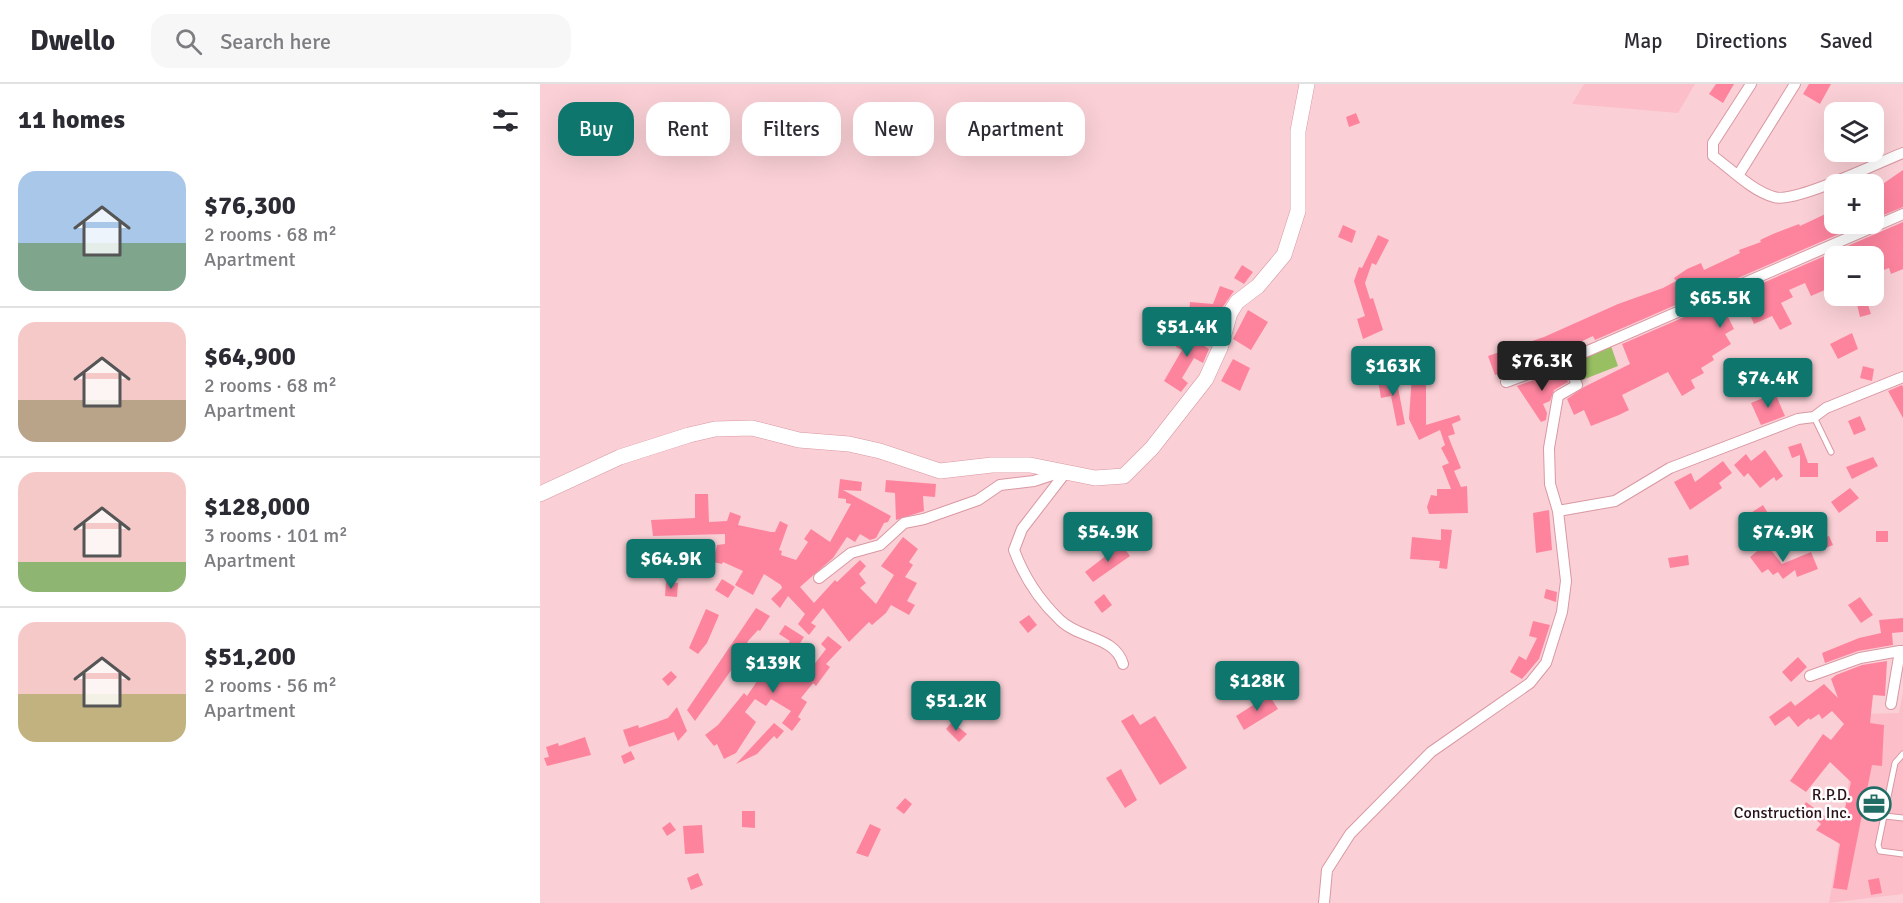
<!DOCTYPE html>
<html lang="en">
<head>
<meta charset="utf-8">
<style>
	body { margin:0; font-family:Signika,sans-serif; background:#f7f7f7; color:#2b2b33; height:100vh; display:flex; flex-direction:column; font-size:22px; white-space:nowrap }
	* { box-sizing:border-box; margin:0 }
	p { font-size:20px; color:#7c7c81 }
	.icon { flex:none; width:33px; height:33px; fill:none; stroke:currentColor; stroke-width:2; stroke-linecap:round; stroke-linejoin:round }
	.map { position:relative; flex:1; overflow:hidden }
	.panel { display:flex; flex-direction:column; background:#fff; width:540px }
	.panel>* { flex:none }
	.top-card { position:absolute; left:18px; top:18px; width:570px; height:54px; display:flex; gap:12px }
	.fabs { position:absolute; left:1284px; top:18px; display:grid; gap:12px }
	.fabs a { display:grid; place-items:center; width:60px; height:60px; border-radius:12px; background:#fff; box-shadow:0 6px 24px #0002; font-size:30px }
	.price { position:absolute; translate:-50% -51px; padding:0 14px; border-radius:6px; background:#0f766e; color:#fff; font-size:20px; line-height:39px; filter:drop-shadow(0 2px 3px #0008) }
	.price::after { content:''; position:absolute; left:50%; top:36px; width:18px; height:14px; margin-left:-9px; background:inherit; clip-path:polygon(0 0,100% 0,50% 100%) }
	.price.selected { background:#222; color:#fff }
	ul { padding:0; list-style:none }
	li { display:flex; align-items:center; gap:18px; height:150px; padding:0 18px }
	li+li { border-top:2px solid #e1e1e2 }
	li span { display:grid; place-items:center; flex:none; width:168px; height:120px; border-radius:18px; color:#555 }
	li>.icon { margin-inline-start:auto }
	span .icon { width:72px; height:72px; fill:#fffc; stroke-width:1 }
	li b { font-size:26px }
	h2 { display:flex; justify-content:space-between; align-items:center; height:72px; padding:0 18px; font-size:26px }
	.pill { padding:0 21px; border-radius:18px; background:#fff; box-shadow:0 6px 24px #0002; font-size:21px; line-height:54px }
	.pill.selected { background:#0f766e; color:#fff }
	header { display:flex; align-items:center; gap:36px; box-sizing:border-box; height:84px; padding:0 30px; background:#fff; border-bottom:2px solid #e1e1e2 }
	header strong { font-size:28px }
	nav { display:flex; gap:33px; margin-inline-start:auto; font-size:21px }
	.search { width:420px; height:54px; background:#f7f7f7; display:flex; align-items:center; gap:15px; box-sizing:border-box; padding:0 21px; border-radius:18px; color:#7c7c81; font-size:22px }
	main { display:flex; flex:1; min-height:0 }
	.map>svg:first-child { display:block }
	.built { fill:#fcbfc9 }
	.green { fill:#99bf63 }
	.building { fill:#fe849e }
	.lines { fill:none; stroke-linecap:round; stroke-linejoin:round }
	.lane-casing { stroke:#d998a3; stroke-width:7 }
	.street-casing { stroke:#d998a3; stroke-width:12 }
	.secondary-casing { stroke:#d998a3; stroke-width:16 }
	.lane { stroke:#fff; stroke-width:5 }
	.street { stroke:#fff; stroke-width:10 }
	.secondary { stroke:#fff; stroke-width:15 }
	.labels { text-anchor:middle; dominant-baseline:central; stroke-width:5; stroke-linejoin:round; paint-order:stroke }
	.poi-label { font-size:16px; fill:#291217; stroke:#fdfdfd; text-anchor:end }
</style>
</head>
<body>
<header>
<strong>Dwello</strong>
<div class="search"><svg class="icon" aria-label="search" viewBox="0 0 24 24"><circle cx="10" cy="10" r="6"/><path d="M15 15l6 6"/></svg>Search here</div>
<nav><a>Map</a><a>Directions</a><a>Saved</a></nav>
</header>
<main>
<section class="panel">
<h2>11 homes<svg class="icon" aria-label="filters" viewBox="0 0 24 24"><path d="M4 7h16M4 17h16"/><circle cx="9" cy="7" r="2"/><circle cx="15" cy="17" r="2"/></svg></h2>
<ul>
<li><span style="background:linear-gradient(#a9c7e8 60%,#7fa58c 0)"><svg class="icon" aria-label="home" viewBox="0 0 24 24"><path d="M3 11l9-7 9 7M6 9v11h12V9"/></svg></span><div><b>$76,300</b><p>2 rooms · 68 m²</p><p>Apartment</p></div></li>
<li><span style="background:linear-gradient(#f6c9c9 65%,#b9a48a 0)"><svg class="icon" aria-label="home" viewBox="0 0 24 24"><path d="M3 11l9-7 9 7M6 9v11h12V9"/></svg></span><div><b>$64,900</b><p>2 rooms · 68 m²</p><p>Apartment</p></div></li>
<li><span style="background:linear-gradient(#f6c9c9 75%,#8fb573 0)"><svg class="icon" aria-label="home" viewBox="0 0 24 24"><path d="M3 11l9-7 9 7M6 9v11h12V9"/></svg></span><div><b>$128,000</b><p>3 rooms · 101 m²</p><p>Apartment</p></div></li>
<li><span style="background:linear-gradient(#f6c9c9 60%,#c2b280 0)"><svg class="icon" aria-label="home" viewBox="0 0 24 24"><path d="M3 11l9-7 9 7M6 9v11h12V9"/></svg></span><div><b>$51,200</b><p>2 rooms · 56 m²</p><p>Apartment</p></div></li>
</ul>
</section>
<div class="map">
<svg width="1363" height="819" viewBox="0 0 1363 819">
	<rect width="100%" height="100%" fill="#fad0d6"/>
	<path class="built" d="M 1044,0 L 1155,0 L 1138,29 L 1032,20 Z
		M 1363,608 L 1363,810 L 1289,819 L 1320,630 L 1359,629 Z"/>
	<path class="green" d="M 1071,262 L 1078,282 L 1037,298 L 1029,278 Z"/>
	<path class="building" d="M 1176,0 L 1194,0 L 1183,19 L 1169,10 Z
		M 1269,0 L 1291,0 L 1280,20 L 1263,10 Z
		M 816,29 L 820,39 L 809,43 L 806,33 Z
		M 1363,86 L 1363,123 L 1334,135 L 1334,106 Z
		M 1294,126 L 1294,140 L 1322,140 L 1055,256 L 1053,252 L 1032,262 L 1033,265 L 1024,269 L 963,291 L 959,295 L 958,290 L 955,291 L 948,272 L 1004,253 L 1078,220 L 1123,204 L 1136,197 L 1134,194 L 1147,185 L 1161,179 L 1164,186 L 1200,169 L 1199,166 L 1221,158 L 1220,156 L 1233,150 L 1259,140 L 1260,142 Z
		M 1363,138 L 1363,185 L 1351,190 L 1349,184 L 1334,190 L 1334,172 L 1322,172 L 1320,168 L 1310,172 L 1294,172 L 1294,202 L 1271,212 L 1265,199 L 1249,206 L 1253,213 L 1241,219 L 1252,240 L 1240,246 L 1232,232 L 1214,240 L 1206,222 L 1188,227 L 1187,231 L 1194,245 L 1185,250 L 1191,260 L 1172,272 L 1174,276 L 1161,284 L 1164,289 L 1151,296 L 1155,304 L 1142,312 L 1128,288 L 1082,311 L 1089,326 L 1079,331 L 1051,342 L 1044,326 L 1034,331 L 1027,315 L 1044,303 L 1090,280 L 1082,260 Z
		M 803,141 L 816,147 L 812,159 L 798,153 Z
		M 838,151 L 849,156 L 836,181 L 832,179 L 825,199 L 830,215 L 833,214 L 843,246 L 823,255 L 817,235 L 825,232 L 814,197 L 819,183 L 822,184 Z
		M 702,181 L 713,188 L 704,200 L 694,194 Z
		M 680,202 L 694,207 L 682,224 L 676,241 L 649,233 L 650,218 L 673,220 Z
		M 1315,212 L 1325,212 L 1331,230 L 1320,233 Z
		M 708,226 L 728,238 L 711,266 L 693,255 Z
		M 648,243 L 665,254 L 661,260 L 669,265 L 663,279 L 654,274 L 642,294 L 648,299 L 641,308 L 624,297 L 642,266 L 636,263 Z
		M 1312,249 L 1318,265 L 1298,275 L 1290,260 Z
		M 693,275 L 710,284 L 700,307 L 681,297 Z
		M 1323,282 L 1334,285 L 1332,297 L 1320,294 Z
		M 1023,286 L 1028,298 L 1014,306 L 1010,317 L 1003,320 L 1007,329 L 1006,336 L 1001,338 L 977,302 Z
		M 872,290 L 886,291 L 886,341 L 919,331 L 921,336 L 912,340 L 915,350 L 908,352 L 921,384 L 914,387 L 921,403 L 927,402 L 928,429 L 889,430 L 887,423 L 891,411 L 897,412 L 897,405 L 911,405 L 902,382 L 909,379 L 901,364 L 905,361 L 900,346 L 879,356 L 869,335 Z
		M 856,293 L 865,340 L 857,342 L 851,312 L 841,314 L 838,296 Z
		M 1362,301 L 1363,303 L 1363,334 L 1348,307 Z
		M 1235,309 L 1245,332 L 1221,341 L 1211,319 Z
		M 1320,332 L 1326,346 L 1314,351 L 1308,337 Z
		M 1261,359 L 1268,379 L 1278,379 L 1278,393 L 1260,393 L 1260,371 L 1252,374 L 1248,363 Z
		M 1225,366 L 1243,392 L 1236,397 L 1234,393 L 1220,404 L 1208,389 L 1204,393 L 1194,381 L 1206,370 L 1211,377 Z
		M 1333,373 L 1338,382 L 1312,395 L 1306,383 Z
		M 1183,377 L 1192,389 L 1179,399 L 1182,404 L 1150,426 L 1134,398 L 1151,389 L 1155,398 Z
		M 300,395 L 322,398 L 321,407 L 303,406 L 351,432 L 348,438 L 344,439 L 336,454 L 330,456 L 320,450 L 315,458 L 307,453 L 293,474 L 260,503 L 274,519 L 295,496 L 297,498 L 320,476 L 326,482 L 319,490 L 326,499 L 320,504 L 336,520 L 354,491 L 341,482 L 363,453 L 378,465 L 369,478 L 373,481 L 365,493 L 377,499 L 367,517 L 375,521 L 369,531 L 351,521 L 346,529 L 332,541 L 329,538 L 309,558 L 283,524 L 271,539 L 276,542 L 269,551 L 258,540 L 265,530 L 248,512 L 240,524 L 231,515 L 242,504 L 241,501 L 224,490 L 213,511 L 195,501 L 203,487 L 183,478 L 182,480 L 173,478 L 177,461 L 185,460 L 185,450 L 113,452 L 111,436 L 155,434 L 155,410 L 168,410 L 169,438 L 187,437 L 190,428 L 201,432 L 198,441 L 231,448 L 235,448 L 240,437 L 248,441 L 239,466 L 242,467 L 241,471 L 256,476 L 268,458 L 264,455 L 271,445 L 290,458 L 311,420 L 306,419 L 306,415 L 298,414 Z
		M 346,396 L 396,400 L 395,413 L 383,412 L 384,427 L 356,436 L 355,409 L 345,408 Z
		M 1310,404 L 1319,414 L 1299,429 L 1291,418 Z
		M 1223,421 L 1235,441 L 1238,440 L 1244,450 L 1221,463 L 1203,434 Z
		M 1009,426 L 1012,466 L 996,469 L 993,429 Z
		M 901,445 L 912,446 L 907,485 L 899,484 L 900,477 L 870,475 L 872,453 L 901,456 Z
		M 1336,447 L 1348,447 L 1348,458 L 1336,458 Z
		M 1289,452 L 1293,461 L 1281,466 L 1277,456 Z
		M 581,460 L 590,472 L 553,498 L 545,488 Z
		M 1226,460 L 1242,480 L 1271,468 L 1278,485 L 1257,493 L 1255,486 L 1243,495 L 1238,488 L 1233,491 L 1228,485 L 1222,489 L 1210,473 Z
		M 106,469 L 107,473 L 121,471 L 122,481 L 97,487 L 95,471 Z
		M 1148,471 L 1149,481 L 1130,484 L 1128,474 Z
		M 182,495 L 195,503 L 188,514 L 175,506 Z
		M 126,498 L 138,499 L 137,513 L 125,512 Z
		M 1006,505 L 1017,508 L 1016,518 L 1004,514 Z
		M 564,510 L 572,521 L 562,529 L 554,518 Z
		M 1320,513 L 1333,531 L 1321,539 L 1308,521 Z
		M 216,524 L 230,532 L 220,547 L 218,546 L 208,557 L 200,574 L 155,637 L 147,626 Z
		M 166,525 L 179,531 L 167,559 L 158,570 L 149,564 Z
		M 489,531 L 497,541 L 488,549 L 479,538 Z
		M 1363,534 L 1363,548 L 1352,549 L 1353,561 L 1318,567 L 1285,579 L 1282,569 L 1319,554 L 1341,549 L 1339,536 Z
		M 993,537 L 1010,541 L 999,575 L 982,595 L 970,588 L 979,572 L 986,576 L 997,554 L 989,552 Z
		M 245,541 L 264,553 L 243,586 L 250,593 L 257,585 L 266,591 L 286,565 L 281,560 L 288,552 L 302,563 L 286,580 L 290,583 L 276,602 L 273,599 L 261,614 L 267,618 L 258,633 L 261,635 L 252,647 L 242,639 L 251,627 L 231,615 L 226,622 L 215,615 L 205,628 L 216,638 L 196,669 L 184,675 L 177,660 L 174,662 L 165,651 L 178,641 L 204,609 L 207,612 L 222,590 L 218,588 L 223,580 L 231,585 L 250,557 L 239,550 Z
		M 1258,573 L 1267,583 L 1251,598 L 1242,588 Z
		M 1347,577 L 1345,612 L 1333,611 L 1330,639 L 1344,641 L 1342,682 L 1332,681 L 1307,806 L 1293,804 L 1300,760 L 1276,746 L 1281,740 L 1262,724 L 1266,718 L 1285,732 L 1287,729 L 1302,738 L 1311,698 L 1290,678 L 1266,708 L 1250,697 L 1283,650 L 1291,656 L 1304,640 L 1292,627 L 1282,635 L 1279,630 L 1270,636 L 1269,634 L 1258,643 L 1249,632 L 1235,642 L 1229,633 L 1251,617 L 1255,622 L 1284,600 L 1298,614 L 1291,595 L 1296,591 L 1322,581 Z
		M 131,587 L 137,593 L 128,602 L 122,595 Z
		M 453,601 L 456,610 L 420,620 L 419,609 L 431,606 L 432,610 Z
		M 729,611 L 738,625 L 704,646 L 696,632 Z
		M 137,623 L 147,647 L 138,657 L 134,648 L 89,663 L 83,646 L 98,641 L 99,644 L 128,634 Z
		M 593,630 L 600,641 L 615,632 L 647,684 L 620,701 L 581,637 Z
		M 412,638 L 427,650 L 419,658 L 406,645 Z
		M 234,639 L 244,647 L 237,655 L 234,652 L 217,670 L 196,680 Z
		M 45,653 L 51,671 L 7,682 L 4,674 L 9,673 L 6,663 L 18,659 L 19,662 Z
		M 91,667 L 95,675 L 84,680 L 81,672 Z
		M 581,685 L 597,716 L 585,724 L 566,694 Z
		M 365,714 L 372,720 L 364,730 L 356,724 Z
		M 202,727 L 215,727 L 215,744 L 202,743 Z
		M 130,738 L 136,746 L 127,752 L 122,744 Z
		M 330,740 L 341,745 L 328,773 L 316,769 Z
		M 162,741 L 164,769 L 145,770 L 143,742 Z
		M 158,789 L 163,801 L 151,806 L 147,794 Z
		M 1339,794 L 1342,809 L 1331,811 L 1328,796 Z"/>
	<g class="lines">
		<defs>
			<path id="lane" d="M 1274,333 L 1291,368
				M 1363,670 L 1355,679 L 1338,761 L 1340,767 L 1363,770
				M 1345,732 L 1363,734"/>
			<path id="street" d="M 1211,0 L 1173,59 L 1173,72 C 1191,85 1212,107 1234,113 C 1254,120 1339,78 1363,69
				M 1199,90 L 1255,0
				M 966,298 L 1027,276
				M 526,388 L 482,445 L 474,466 C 484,493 499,516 520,536 C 539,555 575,552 583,580
				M 1018,427 L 1075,417 L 1130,384 L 1258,335 L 1274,333 L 1286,324 L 1363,293
				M 279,494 L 311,469 L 340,461 L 364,439 L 384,435 L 438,416 L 460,401 L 494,397 L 521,388
				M 1270,592 L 1320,574 L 1360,567
				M 1351,620 L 1360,567 L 1363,567
				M 784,819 L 787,786 L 810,750 L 891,668 L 990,599 L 1006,579 L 1022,528 L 1026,497 L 1018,427 L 1010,400 L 1009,364 L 1018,312 L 1037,301 L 1027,276 L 1363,130"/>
			<path id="secondary" d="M 0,410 L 80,373 L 149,351 L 175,345 L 212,344 L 259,356 L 309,360 L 340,367 L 400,387 L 452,381 L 490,381 L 555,394 L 584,392 L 612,364 L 666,295 L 680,264 L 690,229 L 697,218 L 718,202 L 744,171 L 758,127 L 758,47 L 767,0"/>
		</defs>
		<use href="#lane" class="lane-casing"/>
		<use href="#street" class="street-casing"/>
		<use href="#secondary" class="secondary-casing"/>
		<use href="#lane" class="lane"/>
		<use href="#street" class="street"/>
		<use href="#secondary" class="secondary"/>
	</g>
	<defs>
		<symbol id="office-ring" viewBox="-11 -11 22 22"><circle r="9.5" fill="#fdfdfd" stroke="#226c66" stroke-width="1.5"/><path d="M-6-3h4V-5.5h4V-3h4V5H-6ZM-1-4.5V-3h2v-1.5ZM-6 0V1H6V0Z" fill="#226c66"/></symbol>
	</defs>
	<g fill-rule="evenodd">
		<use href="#office-ring" x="1315" y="701" width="38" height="38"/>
	</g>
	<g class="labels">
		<g class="poi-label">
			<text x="1311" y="711">R.P.D.<tspan x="1311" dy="18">Construction Inc.</tspan></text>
		</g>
	</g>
</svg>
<div class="fabs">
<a><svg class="icon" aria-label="layers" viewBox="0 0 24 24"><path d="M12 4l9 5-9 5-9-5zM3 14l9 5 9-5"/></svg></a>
<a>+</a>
<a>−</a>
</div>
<b class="price" style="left:1180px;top:245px">$65.5K</b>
<b class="price" style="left:647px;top:274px">$51.4K</b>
<b class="price selected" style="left:1002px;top:308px">$76.3K</b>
<b class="price" style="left:853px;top:313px">$163K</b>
<b class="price" style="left:1228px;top:325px">$74.4K</b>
<b class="price" style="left:568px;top:479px">$54.9K</b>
<b class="price" style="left:1243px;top:479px">$74.9K</b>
<b class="price" style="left:131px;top:506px">$64.9K</b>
<b class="price" style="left:233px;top:610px">$139K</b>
<b class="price" style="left:717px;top:628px">$128K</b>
<b class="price" style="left:416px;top:648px">$51.2K</b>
<div class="top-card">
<a class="pill selected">Buy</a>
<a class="pill">Rent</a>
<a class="pill">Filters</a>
<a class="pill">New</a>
<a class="pill">Apartment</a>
</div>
</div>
</main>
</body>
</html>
